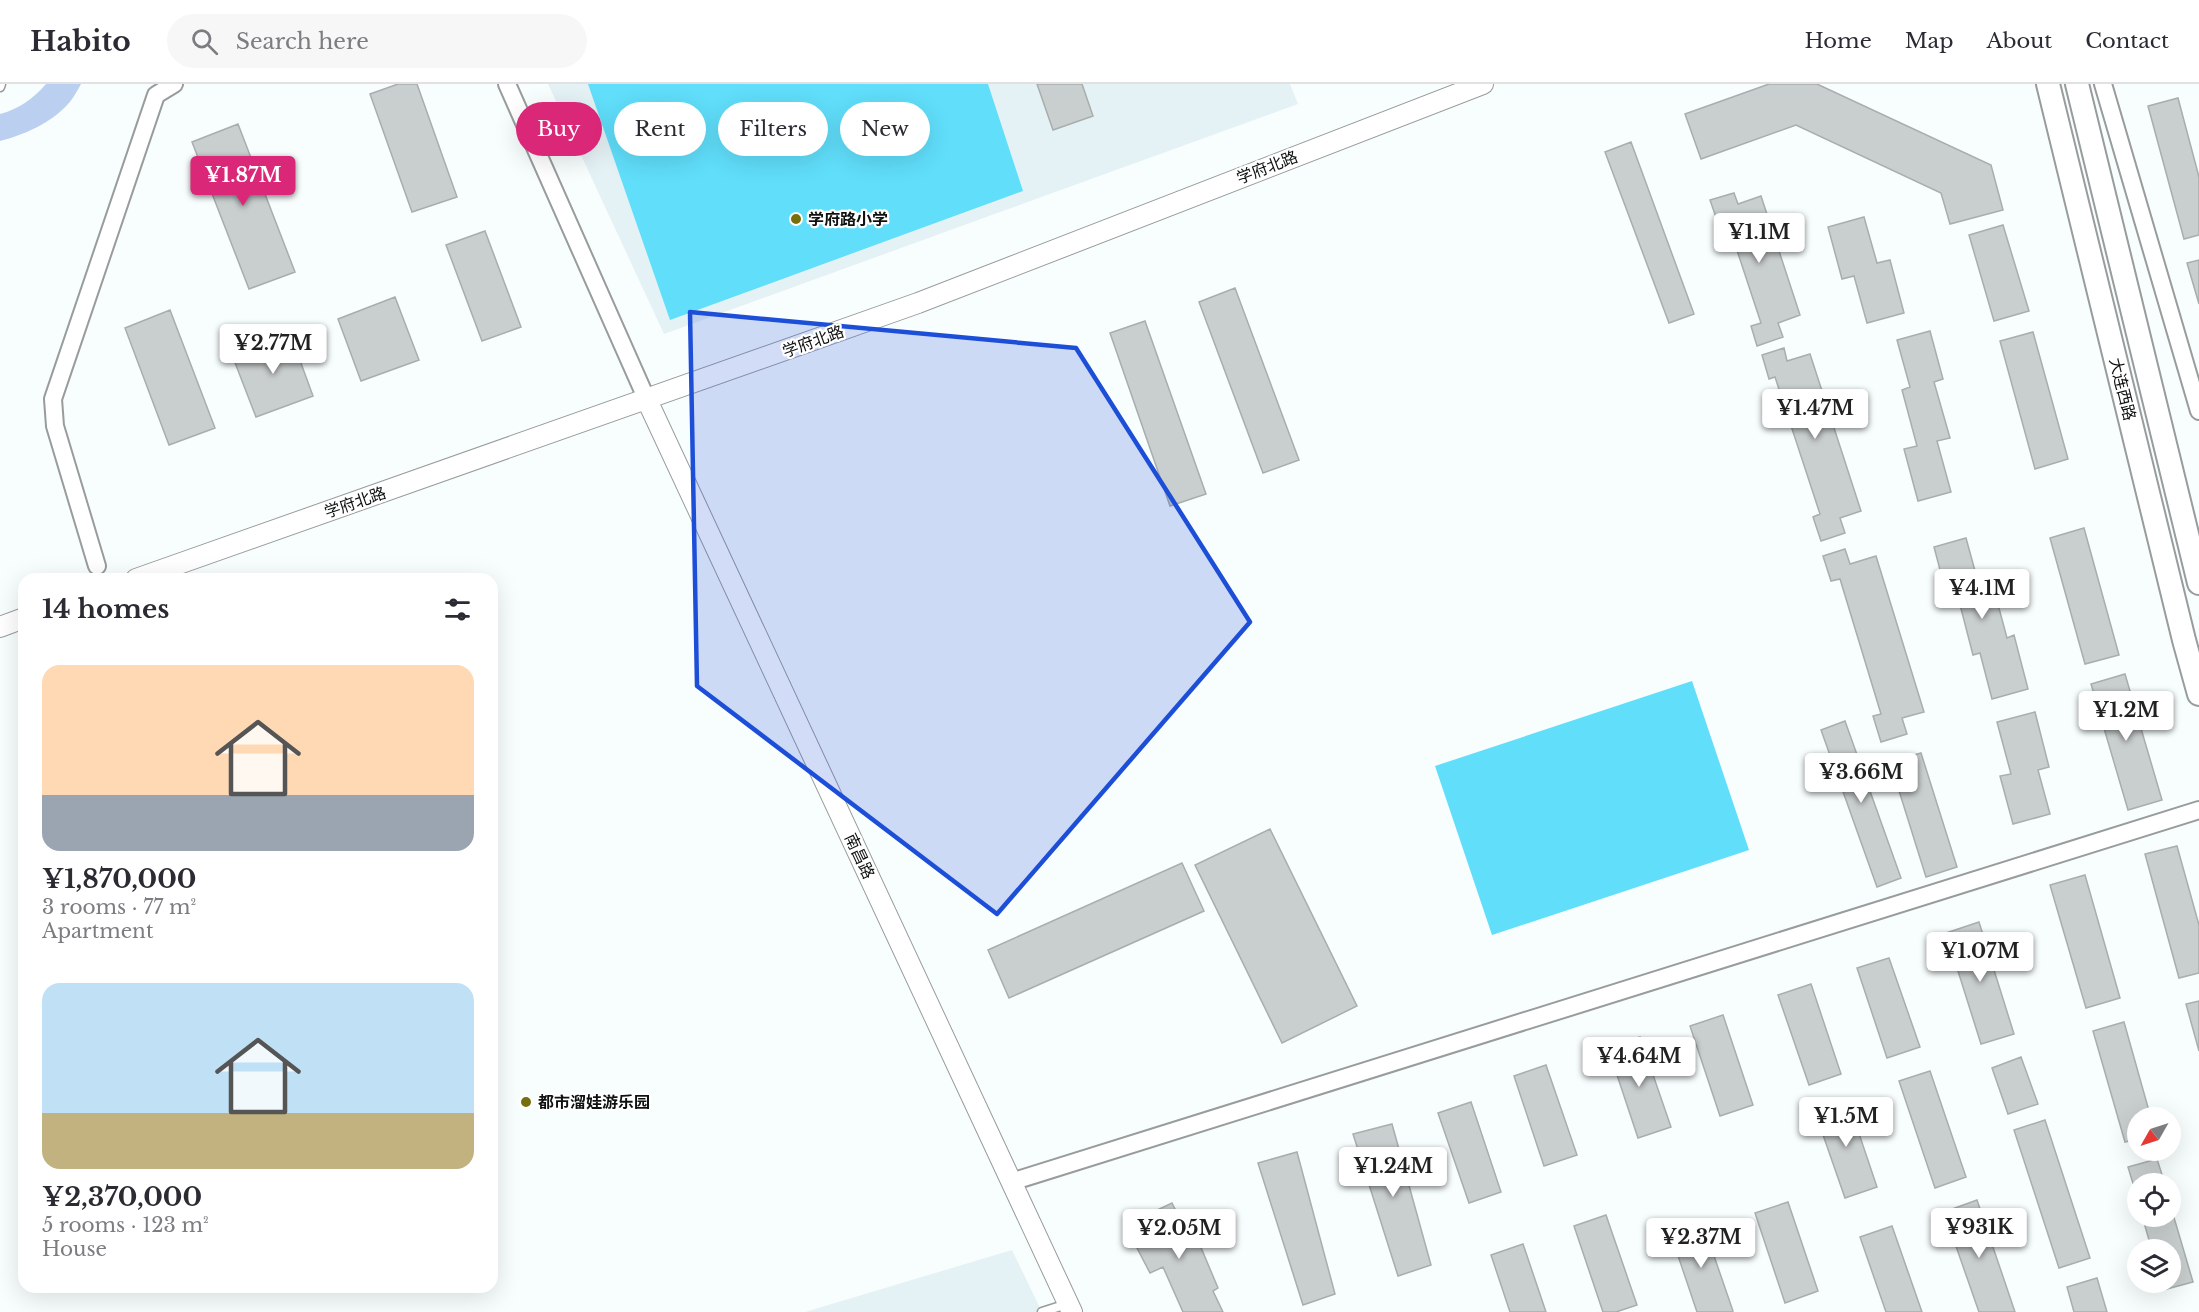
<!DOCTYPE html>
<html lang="en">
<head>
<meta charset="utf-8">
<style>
	body { margin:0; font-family:"Libre Baskerville","Noto Sans SC",serif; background:#f7f7f7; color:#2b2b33; height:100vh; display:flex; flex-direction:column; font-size:22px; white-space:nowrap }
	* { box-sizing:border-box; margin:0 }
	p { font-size:20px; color:#7c7c81 }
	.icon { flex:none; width:33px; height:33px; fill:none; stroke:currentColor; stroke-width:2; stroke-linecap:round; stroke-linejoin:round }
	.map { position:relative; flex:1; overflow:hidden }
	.drawer { position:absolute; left:18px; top:489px; width:480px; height:720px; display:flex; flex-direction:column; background:#fff; border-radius:18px; box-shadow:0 6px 24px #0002 }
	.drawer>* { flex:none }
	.guide { position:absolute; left:516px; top:18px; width:570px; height:54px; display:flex; gap:12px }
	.needle { width:39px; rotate:231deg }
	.fabs { position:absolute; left:2127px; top:1023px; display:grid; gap:12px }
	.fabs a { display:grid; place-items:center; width:54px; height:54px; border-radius:50%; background:#fff; box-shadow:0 6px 24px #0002; font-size:30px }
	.price { position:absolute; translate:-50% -51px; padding:0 14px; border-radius:6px; background:#fff; color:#222; font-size:20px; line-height:39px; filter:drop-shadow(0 2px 3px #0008) }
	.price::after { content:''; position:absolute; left:50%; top:36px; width:18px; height:14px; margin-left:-9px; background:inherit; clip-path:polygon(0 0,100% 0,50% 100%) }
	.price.on { background:#db2777; color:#fff }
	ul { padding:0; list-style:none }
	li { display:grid; align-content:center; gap:12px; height:318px; padding:0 24px }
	li span { display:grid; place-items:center; height:186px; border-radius:18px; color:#555 }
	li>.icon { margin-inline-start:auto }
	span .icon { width:108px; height:108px; fill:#fffc; stroke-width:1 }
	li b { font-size:26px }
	h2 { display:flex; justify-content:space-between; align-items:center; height:72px; padding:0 24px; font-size:26px }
	.pill { padding:0 21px; border-radius:27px; background:#fff; box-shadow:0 6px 24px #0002; font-size:21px; line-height:54px }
	.pill.on { background:#db2777; color:#fff }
	header { display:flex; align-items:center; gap:36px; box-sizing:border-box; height:84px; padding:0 30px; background:#fff; border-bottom:2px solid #e1e1e2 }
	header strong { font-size:28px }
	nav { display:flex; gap:33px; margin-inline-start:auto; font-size:21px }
	.search { width:420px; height:54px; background:#f7f7f7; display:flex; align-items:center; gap:15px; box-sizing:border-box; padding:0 21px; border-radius:33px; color:#7c7c81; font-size:22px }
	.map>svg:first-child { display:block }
	.built { fill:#e5f2f5 }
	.green { fill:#60defa }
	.water { fill:#bbcff0 }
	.building { fill:#c9cece; stroke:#a8adad; stroke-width:1.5 }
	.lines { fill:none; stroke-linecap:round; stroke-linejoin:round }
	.service-casing { stroke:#989c9d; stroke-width:11 }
	.minor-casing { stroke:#989c9d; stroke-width:20 }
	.tertiary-casing { stroke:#989c9d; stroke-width:22 }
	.secondary-casing { stroke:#989c9d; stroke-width:26 }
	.service { stroke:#fff; stroke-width:8 }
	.minor { stroke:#fff; stroke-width:16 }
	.tertiary { stroke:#fff; stroke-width:20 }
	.secondary { stroke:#fff; stroke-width:22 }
	.marked { fill:#1d4ed8; fill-opacity:0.2; stroke:#1d4ed8; stroke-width:4.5; stroke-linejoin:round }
	.poi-dot { fill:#776f0d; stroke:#fff; stroke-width:2 }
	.labels { text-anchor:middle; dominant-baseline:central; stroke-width:4.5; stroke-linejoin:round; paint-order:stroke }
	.street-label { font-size:16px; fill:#0f1111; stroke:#fff }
	.poi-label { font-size:16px; font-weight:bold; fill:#0f1111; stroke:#fff; text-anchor:start }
</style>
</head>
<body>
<header>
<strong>Habito</strong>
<div class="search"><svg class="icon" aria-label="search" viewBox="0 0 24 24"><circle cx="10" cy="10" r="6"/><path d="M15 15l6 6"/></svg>Search here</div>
<nav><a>Home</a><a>Map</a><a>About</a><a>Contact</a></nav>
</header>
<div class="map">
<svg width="2199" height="1228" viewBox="0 0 2199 1228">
	<rect width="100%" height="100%" fill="#f8fdfe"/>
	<path class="built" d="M 548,0 L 1290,0 L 1298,20 L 664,250 Z
		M 1012,1166 L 1042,1228 L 805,1228 Z"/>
	<path class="green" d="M 588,0 L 988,0 L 1023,107 L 670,236 Z
		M 1692,597 L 1749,766 L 1492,851 L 1435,682 Z"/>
	<path class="water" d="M 46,0 L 81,0 C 77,7 73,15 68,20 C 51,39 24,51 0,57 L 0,30 C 19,25 33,15 46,0 Z"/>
	<path class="building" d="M 398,0 L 417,0 L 457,113 L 412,128 L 370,10 Z
		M 1037,0 L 1082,0 L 1093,32 L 1053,46 Z
		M 1769,0 L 1817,0 L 1991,81 L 2003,126 L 1950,140 L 1941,109 L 1796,41 L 1701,75 L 1685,30 Z
		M 2178,14 L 2199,93 L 2199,151 L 2184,155 L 2148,22 Z
		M 238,40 L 295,188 L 249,205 L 192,58 Z
		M 1631,58 L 1694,230 L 1669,239 L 1605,68 Z
		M 1734,109 L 1738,120 L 1761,112 L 1800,231 L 1778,239 L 1783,253 L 1757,262 L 1751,242 L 1761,239 L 1727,136 L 1718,139 L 1710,116 Z
		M 1864,133 L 1877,179 L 1890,176 L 1904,229 L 1867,239 L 1854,192 L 1842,195 L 1828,143 Z
		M 2003,141 L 2029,227 L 1994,237 L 1969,151 Z
		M 485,147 L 521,243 L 482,257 L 446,161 Z
		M 2199,176 L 2199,220 L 2187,179 Z
		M 1235,204 L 1299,376 L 1263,389 L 1199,218 Z
		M 395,213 L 419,276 L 361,297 L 338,235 Z
		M 170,226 L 215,344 L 169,361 L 125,244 Z
		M 1145,237 L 1206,410 L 1170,422 L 1110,249 Z
		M 1930,247 L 1943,295 L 1934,298 L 1950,354 L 1937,357 L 1951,408 L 1918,417 L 1904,365 L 1917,362 L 1902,306 L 1910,303 L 1897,256 Z
		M 2033,248 L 2068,375 L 2035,385 L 2000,257 Z
		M 290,249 L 313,312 L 256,333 L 232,271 Z
		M 1784,264 L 1787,277 L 1810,270 L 1861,427 L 1840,434 L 1845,449 L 1821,457 L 1813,433 L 1820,430 L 1775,293 L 1769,295 L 1762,271 Z
		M 2084,444 L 2119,571 L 2085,580 L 2050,454 Z
		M 1966,454 L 1980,505 L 1993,502 L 2007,554 L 2014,551 L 2028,605 L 1992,615 L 1980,569 L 1973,571 L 1958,513 L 1948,516 L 1934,463 Z
		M 1845,465 L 1850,480 L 1876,472 L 1924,628 L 1902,634 L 1907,650 L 1881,658 L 1873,632 L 1881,630 L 1840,495 L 1831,497 L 1823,472 Z
		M 2125,590 L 2162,716 L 2128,726 L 2091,600 Z
		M 2035,628 L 2049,683 L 2038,686 L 2050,730 L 2013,740 L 2000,692 L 2011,690 L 1997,638 Z
		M 1845,637 L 1901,794 L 1877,803 L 1821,646 Z
		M 1921,669 L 1957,783 L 1926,793 L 1890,678 Z
		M 1270,745 L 1357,922 L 1282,959 L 1195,781 Z
		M 2177,762 L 2199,841 L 2199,889 L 2179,894 L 2145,770 Z
		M 1182,779 L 1204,827 L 1009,914 L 988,866 Z
		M 2085,791 L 2120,914 L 2086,924 L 2050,801 Z
		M 1979,838 L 2014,950 L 1981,960 L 1946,849 Z
		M 1889,874 L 1920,963 L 1887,974 L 1857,884 Z
		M 1811,900 L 1841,990 L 1809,1001 L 1778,911 Z
		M 2199,917 L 2199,967 L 2186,920 Z
		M 1723,931 L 1753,1021 L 1720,1032 L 1690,942 Z
		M 2124,938 L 2151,1034 L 2138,1034 L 2138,1055 L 2125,1058 L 2093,947 Z
		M 1640,953 L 1671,1043 L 1638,1054 L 1608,964 Z
		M 2021,973 L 2038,1020 L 2008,1030 L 1992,984 Z
		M 1546,981 L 1577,1071 L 1544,1082 L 1514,992 Z
		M 1930,987 L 1966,1093 L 1935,1104 L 1899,997 Z
		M 1847,1014 L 1877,1103 L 1845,1114 L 1814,1025 Z
		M 1471,1018 L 1501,1108 L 1469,1119 L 1438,1029 Z
		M 2045,1036 L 2090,1174 L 2059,1184 L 2014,1046 Z
		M 1392,1040 L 1431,1181 L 1398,1192 L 1353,1050 Z
		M 1297,1068 L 1335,1210 L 1303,1221 L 1258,1079 Z
		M 2157,1075 L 2165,1100 L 2138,1100 L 2138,1116 L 2128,1083 Z
		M 1977,1116 L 2015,1228 L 1979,1228 L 1944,1128 Z
		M 1788,1118 L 1818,1207 L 1785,1219 L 1755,1129 Z
		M 1172,1119 L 1181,1137 L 1189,1135 L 1218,1204 L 1213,1207 L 1223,1228 L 1183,1228 L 1163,1183 L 1150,1189 L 1136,1162 L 1150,1155 L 1140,1134 Z
		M 2170,1120 L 2193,1198 L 2163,1206 L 2161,1198 L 2170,1198 L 2170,1166 L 2152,1166 L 2142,1132 L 2170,1132 Z
		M 1606,1131 L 1637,1221 L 1616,1228 L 1603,1228 L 1574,1142 Z
		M 1702,1137 L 1733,1227 L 1731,1228 L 1697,1228 L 1670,1148 Z
		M 1892,1142 L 1922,1228 L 1886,1228 L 1860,1153 Z
		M 1523,1160 L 1546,1228 L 1510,1228 L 1491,1171 Z
		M 2097,1194 L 2107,1228 L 2074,1228 L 2067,1203 Z"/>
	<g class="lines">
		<defs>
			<path id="service" d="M 0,3 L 1,0
				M 1042,1228 L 1067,1220"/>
			<path id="minor" d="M 507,0 L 647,316
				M 2103,0 L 2199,327
				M 97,482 L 55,342 L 53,315 L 156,11 L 174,0
				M 1011,1098 L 2199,726"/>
			<path id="tertiary" d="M 647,316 L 1072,1228
				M 136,495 L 918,219 L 1483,0
				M 0,543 L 24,534"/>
			<path id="secondary" d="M 2048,0 L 2184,556 L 2199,610
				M 2077,0 L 2199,499"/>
		</defs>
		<use href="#service" class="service-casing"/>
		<use href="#minor" class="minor-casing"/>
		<use href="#tertiary" class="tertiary-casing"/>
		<use href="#secondary" class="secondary-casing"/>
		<use href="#service" class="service"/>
		<use href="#minor" class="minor"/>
		<use href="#tertiary" class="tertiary"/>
		<use href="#secondary" class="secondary"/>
	</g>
	<path class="marked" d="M 690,228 L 1076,264 L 1250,538 L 997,830 L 697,602 Z"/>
	<g class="poi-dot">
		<circle cx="796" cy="135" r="6"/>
		<circle cx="526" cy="1018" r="6"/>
	</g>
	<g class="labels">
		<g class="street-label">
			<text transform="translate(1267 83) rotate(-21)">学府北路</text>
			<text transform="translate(813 257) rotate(-20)">学府北路</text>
			<text transform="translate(2123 305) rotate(76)">大连西路</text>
			<text transform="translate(355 418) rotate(-19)">学府北路</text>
			<text transform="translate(860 772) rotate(65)">南昌路</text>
		</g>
		<g class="poi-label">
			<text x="808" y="135">学府路小学</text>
			<text x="538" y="1018">都市溜娃游乐园</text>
		</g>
	</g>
</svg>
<div class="fabs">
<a><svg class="needle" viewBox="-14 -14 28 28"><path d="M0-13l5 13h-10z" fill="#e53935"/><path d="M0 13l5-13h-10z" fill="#7c7c81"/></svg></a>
<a><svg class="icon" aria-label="locate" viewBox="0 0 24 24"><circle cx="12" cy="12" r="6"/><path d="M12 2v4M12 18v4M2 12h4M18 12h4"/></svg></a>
<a><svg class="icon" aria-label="layers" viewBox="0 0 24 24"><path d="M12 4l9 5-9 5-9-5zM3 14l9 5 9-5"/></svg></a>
</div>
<b class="price on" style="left:243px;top:123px">¥1.87M</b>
<b class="price" style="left:1759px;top:180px">¥1.1M</b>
<b class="price" style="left:273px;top:291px">¥2.77M</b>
<b class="price" style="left:1815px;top:356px">¥1.47M</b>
<b class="price" style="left:1982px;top:536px">¥4.1M</b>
<b class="price" style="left:2126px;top:658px">¥1.2M</b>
<b class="price" style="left:1861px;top:720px">¥3.66M</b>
<b class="price" style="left:1980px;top:899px">¥1.07M</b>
<b class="price" style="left:1639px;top:1004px">¥4.64M</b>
<b class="price" style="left:1846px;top:1064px">¥1.5M</b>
<b class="price" style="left:1393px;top:1114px">¥1.24M</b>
<b class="price" style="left:1979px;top:1175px">¥931K</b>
<b class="price" style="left:1179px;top:1176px">¥2.05M</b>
<b class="price" style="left:1701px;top:1185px">¥2.37M</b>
<div class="guide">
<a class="pill on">Buy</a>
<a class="pill">Rent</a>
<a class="pill">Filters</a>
<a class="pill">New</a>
</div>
<section class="drawer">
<h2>14 homes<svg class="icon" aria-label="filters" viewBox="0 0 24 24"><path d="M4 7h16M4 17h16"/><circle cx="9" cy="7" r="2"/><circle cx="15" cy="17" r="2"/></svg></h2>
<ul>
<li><span style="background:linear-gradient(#ffd9b3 70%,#9aa5b1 0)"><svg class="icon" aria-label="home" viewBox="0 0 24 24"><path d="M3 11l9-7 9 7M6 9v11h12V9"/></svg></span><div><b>¥1,870,000</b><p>3 rooms · 77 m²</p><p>Apartment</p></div></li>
<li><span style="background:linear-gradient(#bfe0f5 70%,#c2b280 0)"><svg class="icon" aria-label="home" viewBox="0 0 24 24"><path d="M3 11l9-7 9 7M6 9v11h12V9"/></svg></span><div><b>¥2,370,000</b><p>5 rooms · 123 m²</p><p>House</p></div></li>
</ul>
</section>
</div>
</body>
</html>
